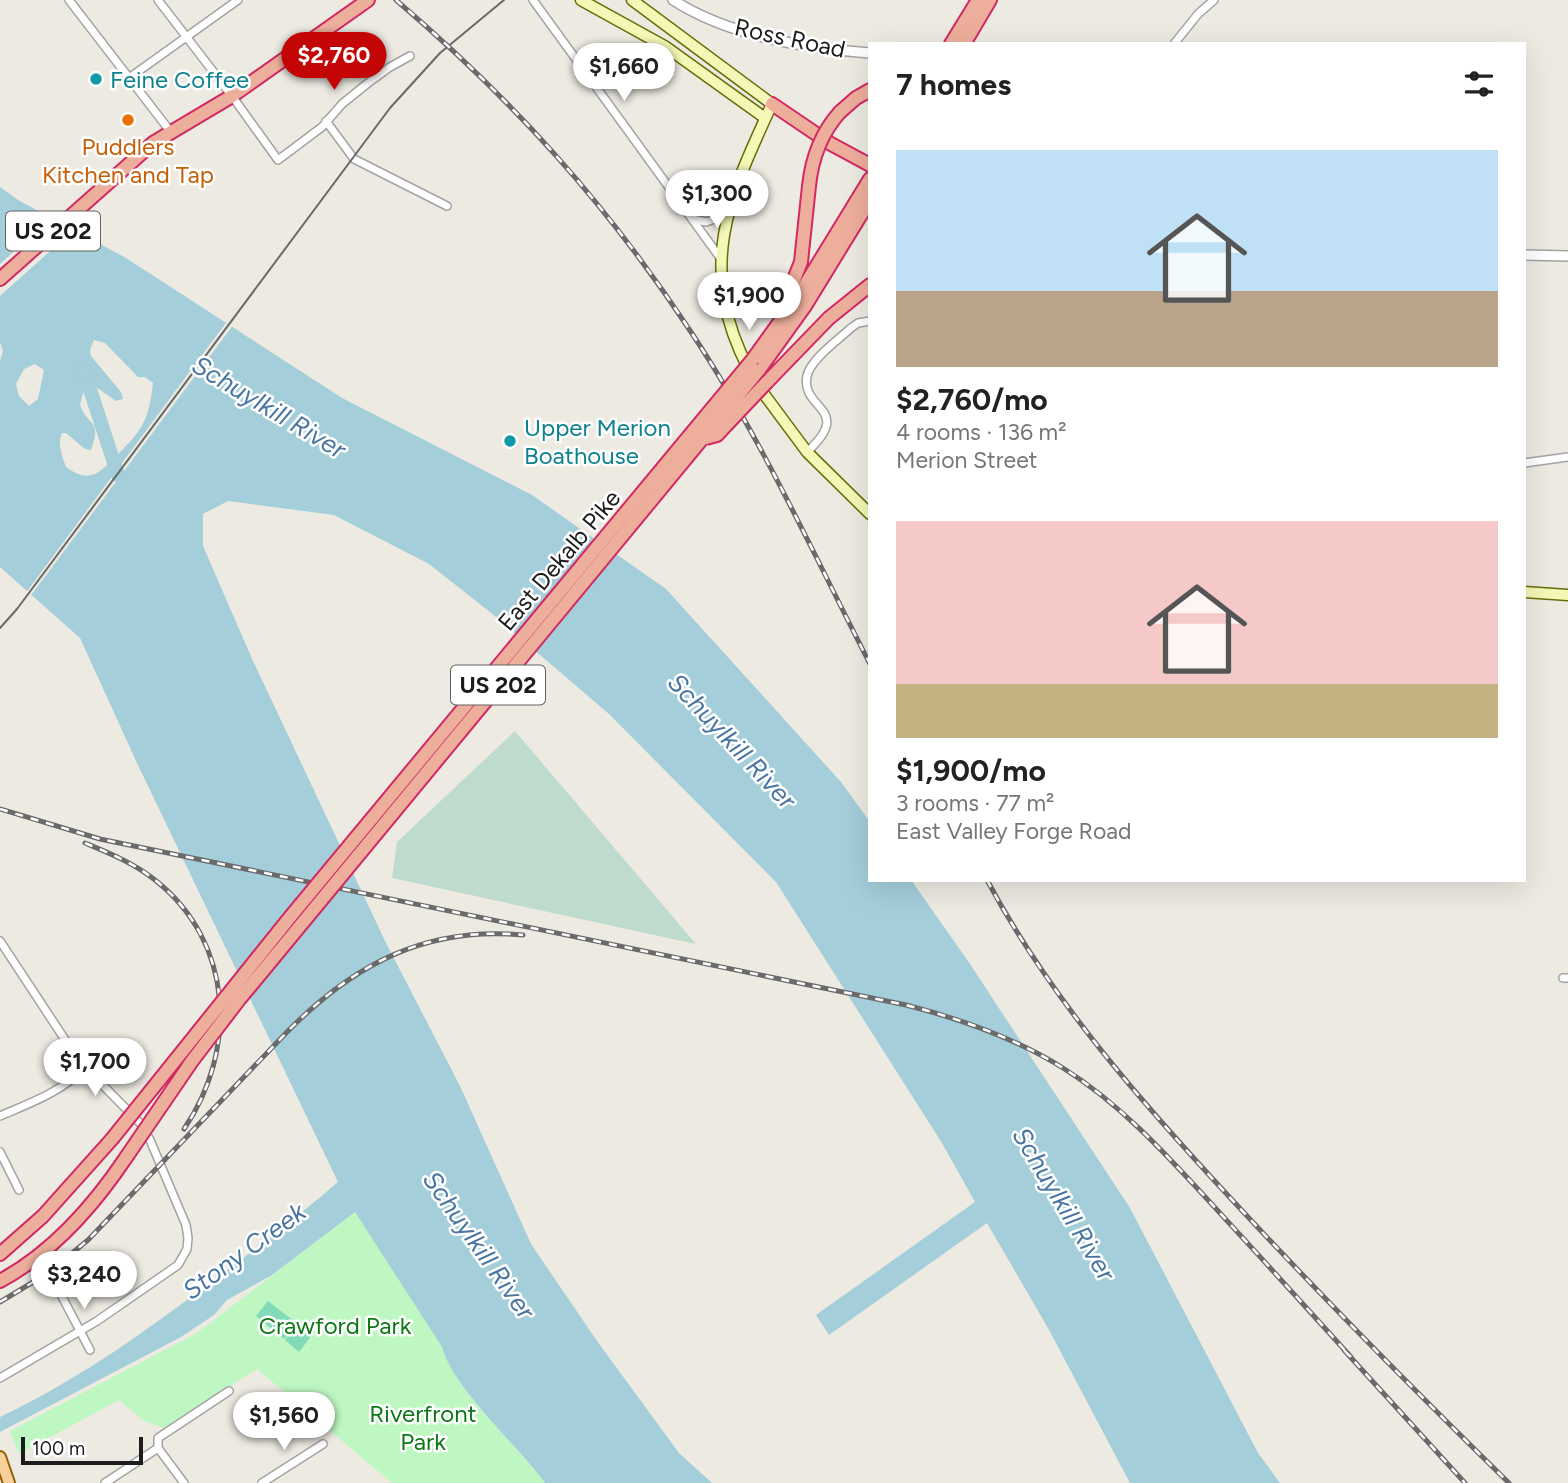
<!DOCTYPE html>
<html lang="en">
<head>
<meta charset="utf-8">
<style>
	body { margin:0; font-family:Figtree,sans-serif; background:#f2f2f2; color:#222; height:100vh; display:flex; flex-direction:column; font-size:26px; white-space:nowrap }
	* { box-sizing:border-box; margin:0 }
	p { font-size:23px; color:#767676 }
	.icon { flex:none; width:38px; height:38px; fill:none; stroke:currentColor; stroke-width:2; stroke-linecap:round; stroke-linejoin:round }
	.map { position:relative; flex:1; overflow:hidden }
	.drawer { position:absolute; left:868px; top:42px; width:658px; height:840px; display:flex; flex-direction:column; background:#fff; border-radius:0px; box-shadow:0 7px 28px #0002 }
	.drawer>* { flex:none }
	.scale { position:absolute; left:21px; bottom:18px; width:122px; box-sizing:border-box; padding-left:7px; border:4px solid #1c1c1c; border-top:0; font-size:19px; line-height:24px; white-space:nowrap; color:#1c1c1c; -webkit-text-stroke:5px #fff; paint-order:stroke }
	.price { position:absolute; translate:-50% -60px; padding:0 16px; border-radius:24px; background:#fff; color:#222; font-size:23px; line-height:46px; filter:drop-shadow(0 2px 4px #0008) }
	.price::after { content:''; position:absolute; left:50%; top:42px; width:21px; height:16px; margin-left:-10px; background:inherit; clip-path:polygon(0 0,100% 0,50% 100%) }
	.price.current { background:#c30506; color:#fff }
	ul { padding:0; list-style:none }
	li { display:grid; align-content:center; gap:14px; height:371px; padding:0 28px }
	li span { display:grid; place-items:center; height:217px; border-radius:0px; color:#555 }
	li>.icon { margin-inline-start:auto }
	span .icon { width:126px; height:126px; fill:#fffc; stroke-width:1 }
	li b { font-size:30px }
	h2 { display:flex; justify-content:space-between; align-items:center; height:84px; padding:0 28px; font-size:30px }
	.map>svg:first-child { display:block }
	.wetland { fill:#bfdbce }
	.park { fill:#bff7c3 }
	.pitch { fill:#82dbb8 }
	.water { fill:#a3ceda; fill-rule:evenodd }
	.pier { fill:#edeae2 }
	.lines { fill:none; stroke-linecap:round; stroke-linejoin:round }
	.river { stroke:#a3ceda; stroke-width:14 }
	.minor-casing { stroke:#a3a3a3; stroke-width:10 }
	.tertiary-casing { stroke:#a3a3a3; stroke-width:12 }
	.secondary-casing { stroke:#646f08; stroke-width:13 }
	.primary-casing { stroke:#916104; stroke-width:14 }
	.trunk-casing { stroke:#d22863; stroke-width:16 }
	.minor { stroke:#fff; stroke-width:7 }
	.tertiary { stroke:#fff; stroke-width:9 }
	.secondary { stroke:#f4f7b6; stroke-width:10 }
	.primary { stroke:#f9d09c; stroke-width:10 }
	.trunk { stroke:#eeae9c; stroke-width:12 }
	.tram { stroke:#6a6a6a; stroke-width:2 }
	.rail-casing { stroke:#6a6a6a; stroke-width:5 }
	.rail { stroke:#fff; stroke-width:2.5; stroke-dasharray:8; stroke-linecap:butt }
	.trunk-bridge-casing { stroke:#d22863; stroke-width:16; stroke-linecap:butt }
	.trunk-bridge { stroke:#eeae9c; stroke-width:12 }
	.culture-dot { fill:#0f9aa8; stroke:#fff; stroke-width:2.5 }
	.food-dot { fill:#e8710a; stroke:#fff; stroke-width:2.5 }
	.labels { text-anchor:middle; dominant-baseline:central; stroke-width:5; stroke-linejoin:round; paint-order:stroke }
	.shield { fill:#fff; stroke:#606060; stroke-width:2 }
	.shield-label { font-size:23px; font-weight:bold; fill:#1c1c1c }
	.street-label { font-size:24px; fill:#1c1c1c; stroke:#fff }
	.culture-label { font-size:24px; fill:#0d838f; stroke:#fff; text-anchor:start }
	.food-label { font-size:24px; fill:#c56008; stroke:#fff }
	.park-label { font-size:24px; fill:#0e7716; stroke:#fff }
	.water-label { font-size:26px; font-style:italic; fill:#4976a1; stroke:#fff }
</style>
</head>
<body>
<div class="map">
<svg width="1568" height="1483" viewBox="0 0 1568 1483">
	<rect width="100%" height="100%" fill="#edeae2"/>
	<path class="wetland" d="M 515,731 L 696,944 L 392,878 L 397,842 Z"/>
	<path class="park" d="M 355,1212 L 442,1347 C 452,1387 518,1447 545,1483 L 392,1483 L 257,1369 L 163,1428 L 144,1421 L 119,1400 L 19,1454 L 10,1431 L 197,1333 Z"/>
	<path class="pitch" d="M 268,1301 L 312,1335 L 299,1352 L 285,1340 L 295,1326 L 284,1339 L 256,1316 Z"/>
	<path class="water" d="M 0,187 L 18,200 L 126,258 L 342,398 L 532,495 L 666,589 L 841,782 L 870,822 L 870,880 L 911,880 L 968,961 L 1130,1208 L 1258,1453 L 1280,1483 L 1130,1483 L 1048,1328 L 987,1223 L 829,1335 L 816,1315 L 975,1202 L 942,1143 L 776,882 L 609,714 L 490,612 L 429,564 L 334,515 L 228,501 L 203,514 L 203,546 L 253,661 L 386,943 L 460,1086 L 531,1244 L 597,1341 L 679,1453 L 712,1483 L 545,1483 C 519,1447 452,1387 442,1347 L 355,1212 L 272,1275 L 227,1300 L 214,1315 L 181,1337 L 0,1432 L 0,1417 C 78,1380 148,1330 216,1278 C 258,1247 299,1216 338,1182 L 137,763 L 80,638 L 0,567 L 0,361 L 3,351 L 0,342 ZM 94,340 L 105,343 L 138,377 L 145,377 L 153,383 C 149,419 143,430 117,455 C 100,472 91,485 66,467 C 62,456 57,444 62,433 L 66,433 L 85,449 L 91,450 C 102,419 89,428 80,405 L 85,385 L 96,387 L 116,401 L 123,399 L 121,392 L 91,356 L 90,350 ZM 35,364 L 44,370 L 38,399 L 29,406 L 19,396 L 16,384 L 24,369 Z"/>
	<path class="pier" d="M 54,215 L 76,228 L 0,296 L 0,264 Z
		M 228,320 L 234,324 L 29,598 L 25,594 Z"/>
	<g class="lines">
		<path class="river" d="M 83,368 L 118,475"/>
		<defs>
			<path id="minor" d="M 69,0 L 170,131
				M 158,0 L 232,96 L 278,160 L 322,127 L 342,104 L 368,83 L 390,67 L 410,56
				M 533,0 L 721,259
				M 1174,44 L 1198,14 L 1214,0
				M 129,78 L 238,0
				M 326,121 L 354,159 L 447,206
				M 692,219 L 706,222 L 726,215
				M 807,452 C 855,408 800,410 807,376 C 810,360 839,339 851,328 L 858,323 L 870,321
				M 1524,463 L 1568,457
				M 0,941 L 79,1061 L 140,1123 L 150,1140 L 186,1225 L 188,1238 L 187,1249 L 178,1265 L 97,1321 L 0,1378
				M 1563,978 L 1568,978
				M 0,1116 C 30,1103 62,1092 85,1067
				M 0,1152 L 19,1190
				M 56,1285 L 90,1350
				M 158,1448 L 158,1438 L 229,1391
				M 158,1448 L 184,1483
				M 105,1483 L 158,1448
				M 262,1483 L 323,1444"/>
			<path id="tertiary" d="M 673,0 C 729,36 804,48 870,53
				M 1524,255 L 1568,256"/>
			<path id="secondary" d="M 581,0 L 666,47 L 765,118
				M 632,0 L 772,104 C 728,199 696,268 749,370
				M 758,386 L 807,452 L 870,514
				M 1524,592 L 1568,595"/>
			<path id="primary" d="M 0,1457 L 9,1483"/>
			<path id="trunk" d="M 951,44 L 978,0
				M 964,44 L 990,0
				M 772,104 L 831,144 L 870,165
				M 840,112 L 856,98 L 870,90
				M 0,279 L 153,143 L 232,96 L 368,0
				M 785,311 L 785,302 L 801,262 L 809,186
				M 753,359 L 797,298 L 870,179
				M 759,370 L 805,306 L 870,200
				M 766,383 L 829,318 L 870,285
				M 0,1254 L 43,1216 L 112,1139
				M 0,1281 C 52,1253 95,1204 127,1156"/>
		</defs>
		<use href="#minor" class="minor-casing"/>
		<use href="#tertiary" class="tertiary-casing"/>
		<use href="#secondary" class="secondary-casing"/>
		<use href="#primary" class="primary-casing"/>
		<use href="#trunk" class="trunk-casing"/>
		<use href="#minor" class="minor"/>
		<use href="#tertiary" class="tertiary"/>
		<use href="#secondary" class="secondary"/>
		<use href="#primary" class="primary"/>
		<use href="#trunk" class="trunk"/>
		<path class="tram" d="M 0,628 L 17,609 L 390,108 L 440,53 L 504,0"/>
		<defs>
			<path id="rail" d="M 396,0 C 513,100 606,203 691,332 C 760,436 813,553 870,664
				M 0,809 L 100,839 L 906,1005 C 961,1019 1015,1038 1063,1068 C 1119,1103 1164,1152 1208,1200 C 1256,1252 1304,1305 1351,1357
				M 85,843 C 109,853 134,863 155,880 C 234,942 238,1050 184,1129
				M 987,880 C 1051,1000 1143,1104 1235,1203 C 1324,1299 1415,1391 1509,1483
				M 0,1302 L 48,1273 L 88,1240 L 287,1032 C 354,964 426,926 523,935
				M 1344,1350 L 1465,1483"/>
		</defs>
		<use href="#rail" class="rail-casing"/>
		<use href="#rail" class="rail"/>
		<defs>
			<path id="trunk-bridge" d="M 809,186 C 812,157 821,133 840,112
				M 706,438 L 717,435 L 766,383
				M 112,1139 L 291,916 L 753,359
				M 127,1156 L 192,1061 L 238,1001 L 759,370"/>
		</defs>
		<use href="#trunk-bridge" class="trunk-bridge-casing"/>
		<use href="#trunk-bridge" class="trunk-bridge"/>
	</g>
	<g class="culture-dot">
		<circle cx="96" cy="79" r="7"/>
		<circle cx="510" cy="441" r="7"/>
	</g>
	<circle class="food-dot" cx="128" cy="120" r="7"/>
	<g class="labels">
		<g class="shield">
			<rect x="6" y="211.5" width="94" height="39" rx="5"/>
			<rect x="451" y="665.5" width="94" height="39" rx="5"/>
		</g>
		<g class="shield-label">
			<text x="53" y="231">US 202</text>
			<text x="498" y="685">US 202</text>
		</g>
		<g class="street-label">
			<text transform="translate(790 38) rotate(12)">Ross Road</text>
			<text transform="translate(559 560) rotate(-50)">East Dekalb Pike</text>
		</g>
		<g class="culture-label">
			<text x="110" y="79">Feine Coffee</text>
			<text x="524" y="427">Upper Merion<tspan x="524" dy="28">Boathouse</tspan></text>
		</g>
		<g class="food-label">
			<text x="128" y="146">Puddlers<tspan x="128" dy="28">Kitchen and Tap</tspan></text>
		</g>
		<g class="park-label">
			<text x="335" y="1325">Crawford Park</text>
			<text x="423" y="1413">Riverfront<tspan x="423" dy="28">Park</tspan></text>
		</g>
		<g class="water-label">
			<text transform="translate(269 407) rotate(31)">Schuylkill River</text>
			<text transform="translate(732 741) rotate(47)">Schuylkill River</text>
			<text transform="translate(1064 1204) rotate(59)">Schuylkill River</text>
			<text transform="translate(479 1245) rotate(55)">Schuylkill River</text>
			<text transform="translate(244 1251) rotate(-36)">Stony Creek</text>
		</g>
	</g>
</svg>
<div class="scale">100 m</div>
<b class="price current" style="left:334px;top:92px">$2,760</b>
<b class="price" style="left:624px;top:103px">$1,660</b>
<b class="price" style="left:717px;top:230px">$1,300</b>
<b class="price" style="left:749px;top:332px">$1,900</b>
<b class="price" style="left:95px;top:1098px">$1,700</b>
<b class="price" style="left:84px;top:1311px">$3,240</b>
<b class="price" style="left:284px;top:1452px">$1,560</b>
<section class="drawer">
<h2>7 homes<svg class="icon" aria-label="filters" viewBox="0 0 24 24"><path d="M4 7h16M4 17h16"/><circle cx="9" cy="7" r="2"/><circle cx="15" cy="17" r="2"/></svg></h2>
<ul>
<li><span style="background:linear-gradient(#bfe0f5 65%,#b9a48a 0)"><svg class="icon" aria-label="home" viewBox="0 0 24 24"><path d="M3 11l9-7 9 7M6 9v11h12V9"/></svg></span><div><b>$2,760/mo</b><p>4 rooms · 136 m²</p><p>Merion Street</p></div></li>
<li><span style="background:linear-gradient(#f6c9c9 75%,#c2b280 0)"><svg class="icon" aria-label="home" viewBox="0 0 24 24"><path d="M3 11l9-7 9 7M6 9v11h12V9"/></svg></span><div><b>$1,900/mo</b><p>3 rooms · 77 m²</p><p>East Valley Forge Road</p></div></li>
</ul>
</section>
</div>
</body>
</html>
